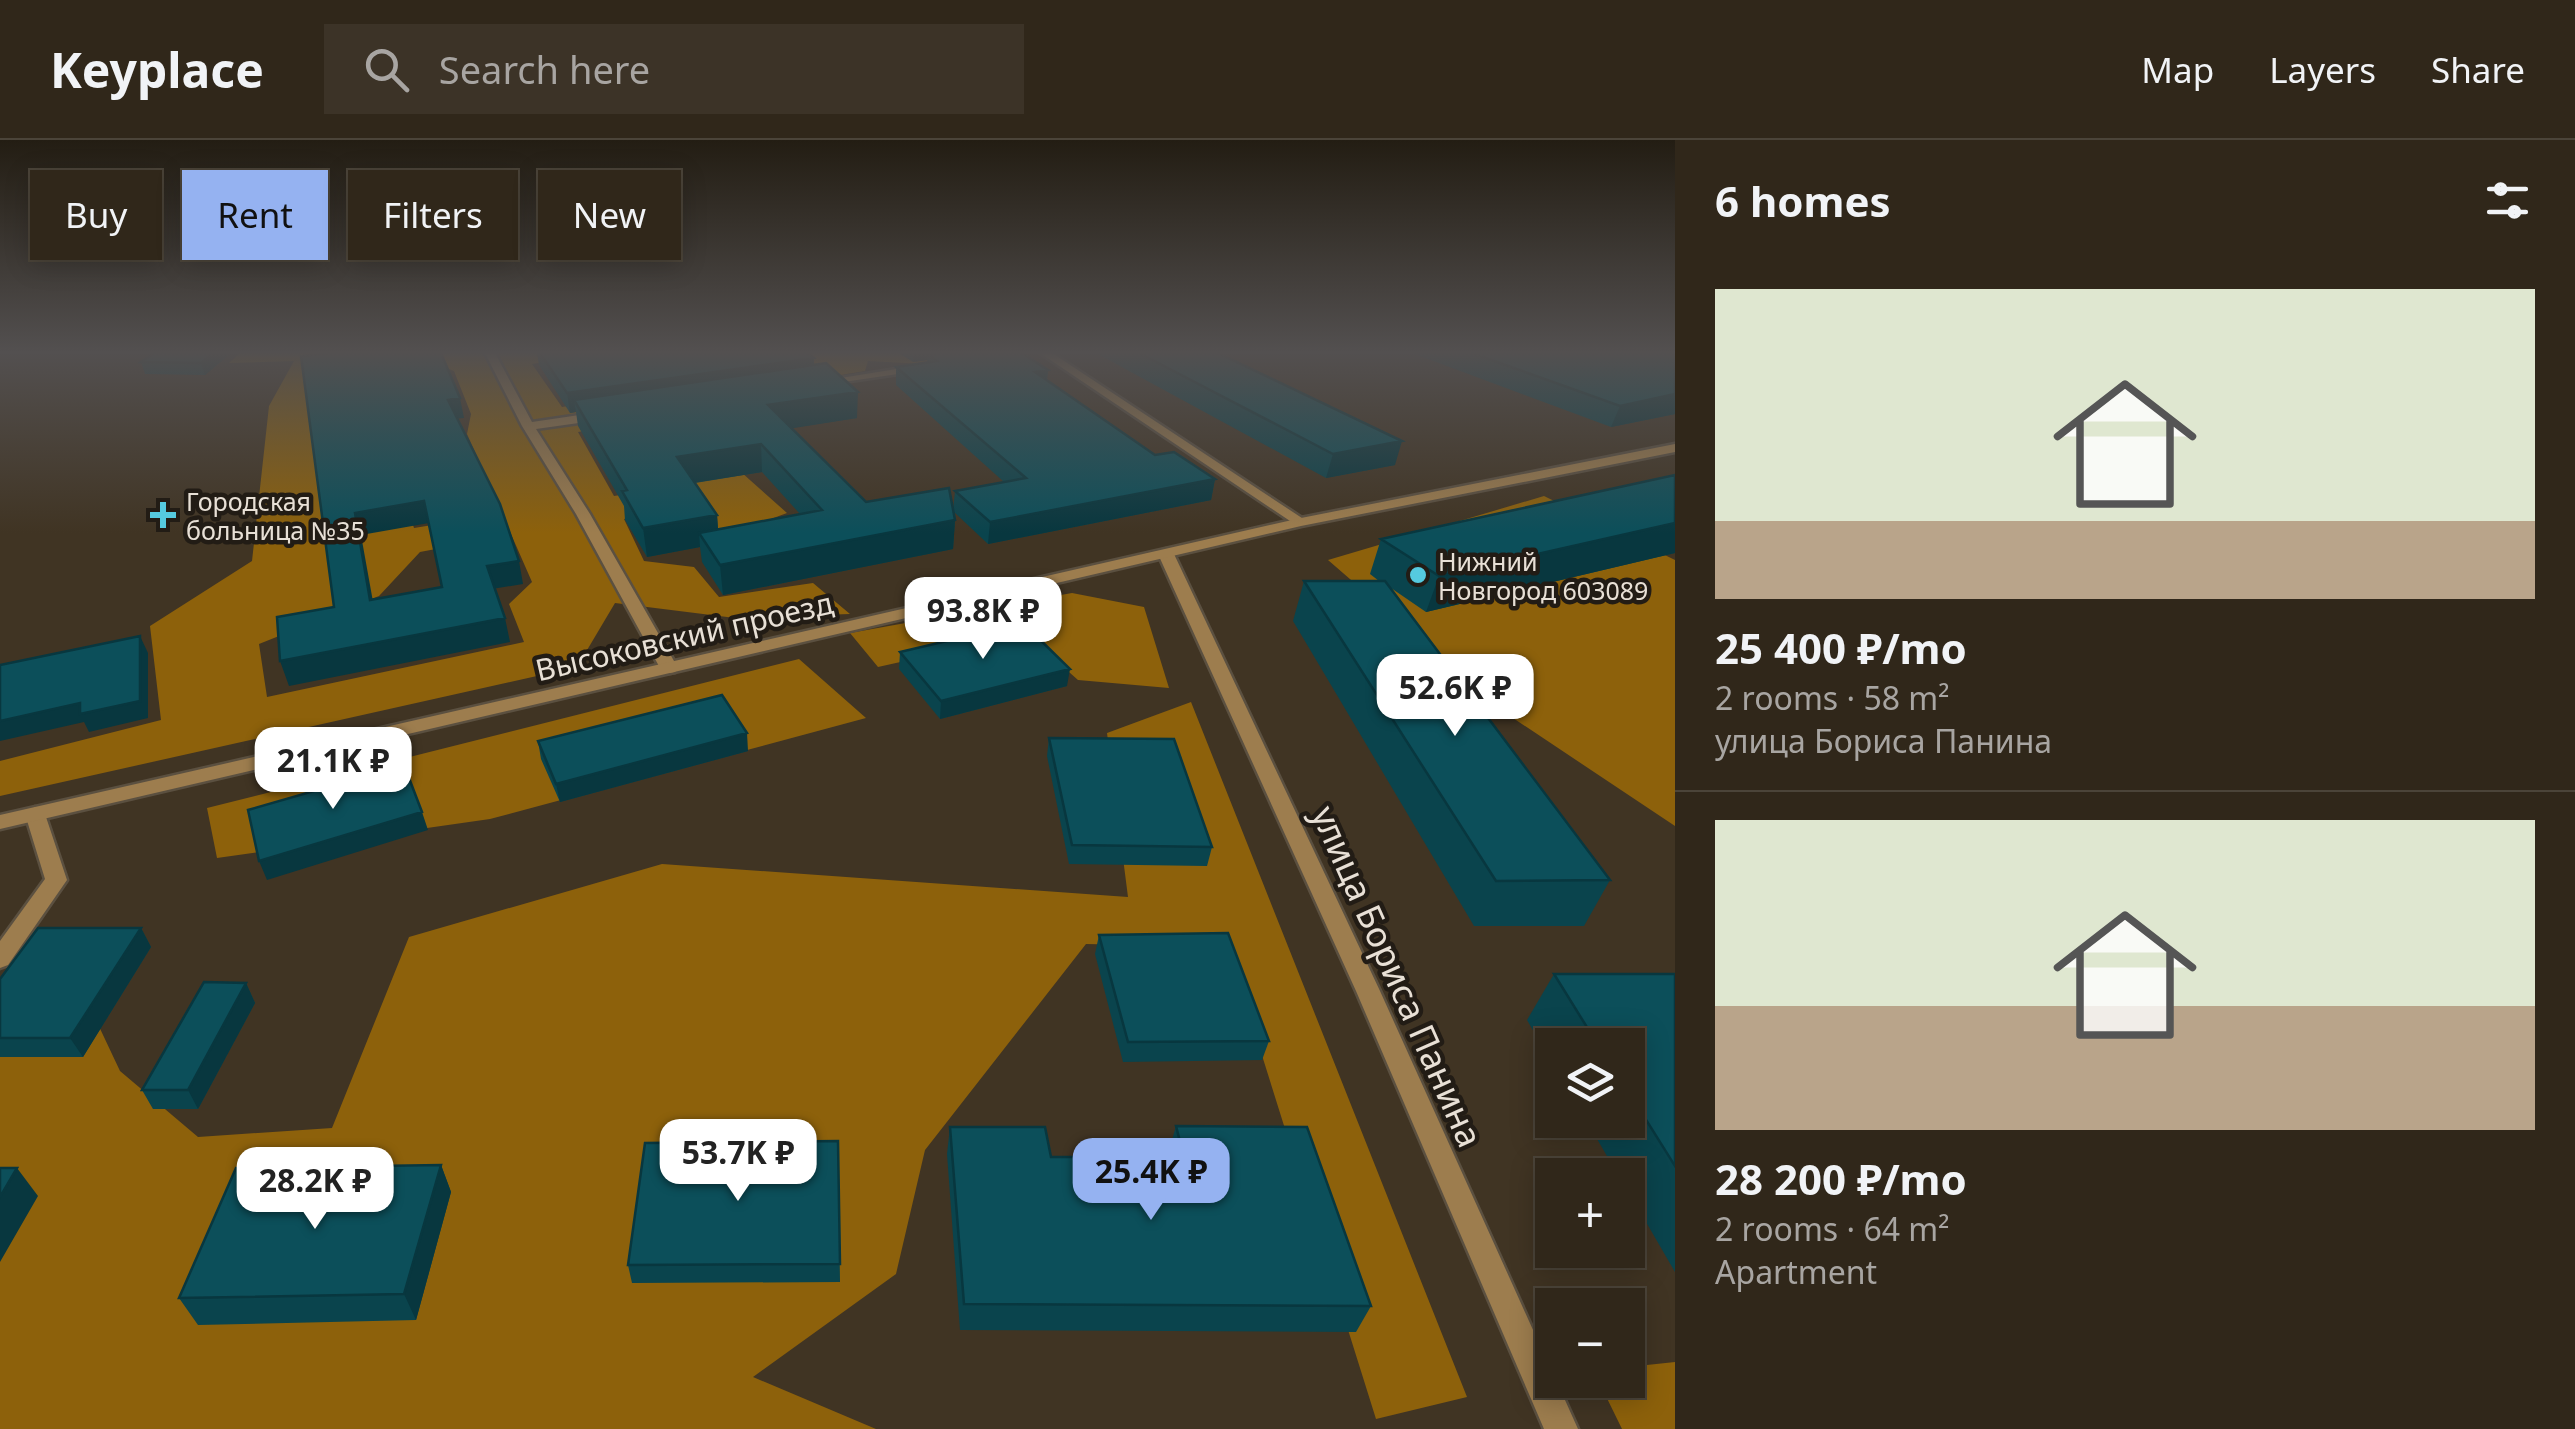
<!DOCTYPE html>
<html lang="en">
<head>
<meta charset="utf-8">
<style>
	body { margin:0; font-family:"Noto Sans",sans-serif; background:#3c3327; color:#f1f3f6; height:100vh; display:flex; flex-direction:column; font-size:38px; white-space:nowrap }
	* { box-sizing:border-box; margin:0 }
	p { font-size:32px; color:#a8a5a2 }
	.icon { flex:none; width:55px; height:55px; fill:none; stroke:currentColor; stroke-width:2; stroke-linecap:round; stroke-linejoin:round }
	.map { position:relative; flex:1; overflow:hidden }
	.sheet { display:flex; flex-direction:column; background:#30271a; width:900px }
	.sheet>* { flex:none }
	.banner { position:absolute; left:30px; top:30px; width:950px; height:90px; display:flex; gap:20px }
	.fabs { position:absolute; left:1535px; top:888px; display:grid; gap:20px }
	.fabs a { display:grid; place-items:center; width:110px; height:110px; border-radius:0px; background:#30271a; box-shadow:0 5px 25px #0003,0 0 0 2px #4b4439; font-size:50px }
	.price { position:absolute; translate:-50% -85px; padding:0 22px; border-radius:20px; background:#fff; color:#222; font-size:32px; line-height:65px; filter:drop-shadow(0 2px 5px #0008) }
	.price::after { content:''; position:absolute; left:50%; top:60px; width:30px; height:22px; margin-left:-15px; background:inherit; clip-path:polygon(0 0,100% 0,50% 100%) }
	.price.on { background:#95b2f1; color:#111 }
	ul { padding:0; list-style:none }
	li { display:grid; align-content:center; gap:20px; height:530px; padding:0 40px }
	li+li { border-top:2px solid #4b4439 }
	li span { display:grid; place-items:center; height:310px; border-radius:0px; color:#555 }
	li>.icon { margin-inline-start:auto }
	span .icon { width:180px; height:180px; fill:#fffc; stroke-width:1 }
	li b { font-size:42px }
	h2 { display:flex; justify-content:space-between; align-items:center; height:120px; padding:0 40px; font-size:42px }
	.pill { padding:0 35px; border-radius:0px; background:#30271a; box-shadow:0 5px 25px #0003,0 0 0 2px #4b4439; font-size:35px; line-height:90px }
	.pill.on { background:#95b2f1; color:#111 }
	header { display:flex; align-items:center; gap:60px; box-sizing:border-box; height:140px; padding:0 50px; background:#30271a; border-bottom:2px solid #4b4439 }
	header strong { font-size:48px }
	nav { display:flex; gap:55px; margin-inline-start:auto; font-size:35px }
	.search { width:700px; height:90px; background:#3c3327; display:flex; align-items:center; gap:25px; box-sizing:border-box; padding:0 35px; border-radius:0px; color:#a8a5a2; font-size:38px }
	main { display:flex; flex:1; min-height:0 }
	.map>svg:first-child { display:block }
	.forest { fill:#8d610b }
	.lines { fill:none; stroke-linecap:round; stroke-linejoin:round }
	.minor-casing { stroke:#5b5040; stroke-width:5 }
	.tertiary-casing { stroke:#5b5040; stroke-width:5 }
	.minor { fill:#9d7d4e; fill-rule:evenodd }
	.tertiary { fill:#9d7d4e; fill-rule:evenodd }
	.wall { fill:#0a444d; fill-rule:evenodd }
	.shaded-wall { fill:#08373f }
	.building { fill:#0c4f5a; stroke:#08373f; stroke-width:2.5; fill-rule:evenodd }
	.poi-dot { fill:#55cadf; stroke:#221c15; stroke-width:4 }
	.labels { text-anchor:middle; dominant-baseline:central; stroke-width:9; stroke-linejoin:round; paint-order:stroke }
	.far-poi-label { font-size:25px; fill:#e8e0d6; stroke:#221c15; text-anchor:start }
	.street-label { font-size:30px; fill:#e8e0d6; stroke:#221c15 }
	.near-street-label { font-size:35px; fill:#e8e0d6; stroke:#221c15 }
</style>
</head>
<body>
<header>
<strong>Keyplace</strong>
<div class="search"><svg class="icon" aria-label="search" viewBox="0 0 24 24"><circle cx="10" cy="10" r="6"/><path d="M15 15l6 6"/></svg>Search here</div>
<nav><a>Map</a><a>Layers</a><a>Share</a></nav>
</header>
<main>
<div class="map">
<svg width="1675" height="1289" viewBox="0 0 1675 1289">
	<rect width="100%" height="100%" fill="#403423"/>
	<path class="forest" d="M 240,213 L 379,213 L 392,320 L 414,388 L 494,375 L 499,397 L 420,412 L 379,456 L 259,504 L 267,557 L 524,502 L 509,464 L 532,442 L 467,294 L 471,274 L 454,231 L 425,220 L 448,213 L 598,213 L 532,224 L 562,267 L 630,256 L 650,280 L 578,292 L 614,356 L 692,344 L 732,324 L 787,373 L 724,396 L 697,366 L 624,379 L 644,421 L 694,427 L 719,457 L 813,443 L 850,474 L 735,478 L 615,463 L 577,527 L 0,656 L 0,621 L 161,580 L 150,486 L 252,421 L 269,266 L 294,221 L 229,223 Z
		M 793,213 L 1000,213 L 924,224 L 868,221 L 865,231 L 810,240 Z
		M 1544,356 L 1675,420 L 1675,686 L 1501,570 L 1328,420 Z
		M 1072,453 L 1144,467 L 1169,548 L 1078,540 L 1026,494 L 878,527 L 850,493 Z
		M 799,519 L 866,578 L 490,679 L 217,718 L 207,668 Z
		M 1191,562 L 1467,1257 L 1376,1279 L 1228,807 L 1086,804 L 925,1010 L 896,1134 L 753,1237 L 876,1289 L 0,1289 L 0,859 L 54,791 L 120,931 L 198,997 L 332,988 L 409,797 L 662,724 L 1128,757 L 1107,593 Z
		M 1675,1222 L 1675,1289 L 1622,1289 L 1598,1240 L 1628,1240 L 1628,1227 Z"/>
	<g class="lines">
		<defs>
			<path id="minor" d="M 485,213 L 495,213 L 532,282 L 600,272 L 606,276 L 600,280 L 536,289 L 590,374 L 678,528 L 675,532 L 669,533 L 660,528 L 576,374 L 522,286 Z
				M 1040,213 L 1052,213 L 1308,382 L 1296,385 Z
				M 921,225 L 925,226 L 925,230 L 816,246 L 810,243 Z
				M 1166,409 L 1174,414 L 1380,851 L 1552,1232 L 1552,1240 L 1556,1240 L 1578,1289 L 1544,1289 L 1356,851 L 1158,414 Z
				M 35,667 L 45,674 L 67,740 L 8,825 L 0,828 L 0,801 L 45,739 L 25,674 Z"/>
			<path id="tertiary" d="M 1675,304 L 1675,312 L 1301,386 L 0,689 L 0,675 L 1301,378 Z"/>
		</defs>
		<use href="#minor" class="minor-casing"/>
		<use href="#tertiary" class="tertiary-casing"/>
		<use href="#minor" class="minor"/>
		<use href="#tertiary" class="tertiary"/>
	</g>
	<path class="wall" d="M 231,213 L 205,235 L 145,234 L 141,222 Z
		M 537,213 L 808,213 L 814,225 L 857,278 L 791,288 L 866,362 L 953,371 L 955,351 L 1004,342 L 896,245 L 896,227 L 927,222 L 927,220 L 913,222 L 899,213 L 1022,213 L 1048,230 L 1047,240 L 1155,315 L 1215,339 L 1211,360 L 988,404 L 954,372 L 955,380 L 953,409 L 723,455 L 702,422 L 700,407 L 647,417 L 625,380 L 624,366 L 578,286 L 576,272 L 570,273 L 539,225 ZM 762,332 L 800,374 L 718,389 L 717,375 L 695,343 Z
		M 1096,213 L 1218,213 L 1395,325 L 1326,338 Z
		M 1412,213 L 1675,213 L 1675,274 L 1611,287 Z
		M 1675,335 L 1675,413 L 1426,472 L 1391,448 L 1610,740 L 1584,786 L 1474,786 L 1293,481 L 1304,441 L 1379,441 L 1370,434 L 1381,399 Z
		M 900,512 L 1067,546 L 940,579 L 899,529 Z
		M 1049,598 L 1212,707 L 1207,726 L 1069,724 L 1047,616 Z
		M 538,601 L 748,611 L 560,662 L 541,619 Z
		M 141,788 L 151,807 L 83,917 L 0,917 L 0,839 Z
		M 1099,795 L 1269,901 L 1262,920 L 1123,922 L 1095,814 Z
		M 1554,834 L 1675,834 L 1675,1132 L 1628,1051 L 1628,1035 L 1618,1035 L 1586,980 L 1628,980 L 1628,905 L 1552,905 L 1552,923 L 1527,880 Z
		M 246,843 L 255,863 L 198,969 L 153,969 L 142,950 Z
		M 1176,986 L 1371,1166 L 1356,1192 L 960,1190 L 947,1014 L 950,987 L 1051,1017 L 1168,1017 L 1168,1014 Z
		M 838,1001 L 840,1142 L 632,1143 L 628,1125 Z
		M 441,1025 L 451,1052 L 416,1180 L 198,1185 L 179,1158 Z"/>
	<path class="shaded-wall" d="M 213,213 L 231,213 L 205,235 L 201,223 Z
		M 913,213 L 979,213 L 928,214 L 927,220 L 913,222 Z
		M 814,218 L 814,237 L 574,260 L 576,272 L 570,273 L 567,253 Z
		M 1048,230 L 1046,248 L 1035,232 Z
		M 858,252 L 857,278 L 769,292 L 768,265 Z
		M 1675,254 L 1675,274 L 1611,287 L 1620,266 Z
		M 460,258 L 464,278 L 453,279 L 448,260 Z
		M 1402,301 L 1395,325 L 1326,338 L 1333,314 Z
		M 761,304 L 762,332 L 680,345 L 677,317 Z
		M 1215,339 L 1211,360 L 988,404 L 990,382 Z
		M 424,361 L 429,383 L 361,395 L 377,484 L 370,460 L 355,373 Z
		M 717,375 L 719,404 L 699,393 L 700,407 L 647,417 L 643,388 Z
		M 955,380 L 953,409 L 723,455 L 720,425 Z
		M 1675,383 L 1675,413 L 1426,472 L 1439,436 Z
		M 519,421 L 523,444 L 492,449 L 487,426 Z
		M 505,478 L 510,502 L 289,546 L 280,521 Z
		M 140,496 L 148,513 L 148,578 L 89,592 L 84,582 L 0,601 L 0,581 L 80,563 Z
		M 1070,529 L 1067,546 L 940,579 L 941,561 Z
		M 747,593 L 748,611 L 560,662 L 556,644 Z
		M 422,672 L 428,690 L 267,740 L 259,721 Z
		M 141,788 L 151,807 L 83,917 L 70,898 Z
		M 246,843 L 255,863 L 198,969 L 188,950 Z
		M 441,1025 L 451,1052 L 416,1180 L 404,1154 Z
		M 17,1028 L 38,1056 L 0,1122 L 0,1057 Z"/>
	<path class="building" d="M 154,213 L 213,213 L 201,223 L 141,222 Z
		M 330,213 L 441,213 L 460,258 L 448,260 L 500,364 L 519,421 L 487,426 L 505,478 L 280,521 L 277,477 L 334,467 L 301,216 ZM 424,361 L 442,447 L 370,460 L 355,373 Z
		M 540,213 L 808,213 L 814,218 L 567,253 Z
		M 938,213 L 1022,213 L 1048,230 L 1035,232 L 1155,315 L 1174,312 L 1215,339 L 990,382 L 955,351 L 1026,338 L 896,227 L 937,221 L 928,214 Z
		M 1139,213 L 1218,213 L 1402,301 L 1333,314 Z
		M 1472,213 L 1672,213 L 1675,214 L 1675,254 L 1620,266 Z
		M 826,223 L 858,252 L 768,265 L 866,362 L 949,348 L 955,380 L 720,425 L 699,393 L 822,370 L 761,304 L 677,317 L 717,375 L 643,388 L 622,351 L 627,350 L 574,260 Z
		M 1675,335 L 1675,383 L 1439,436 L 1381,399 Z
		M 1304,441 L 1385,441 L 1610,740 L 1496,741 Z
		M 1023,483 L 1070,529 L 941,561 L 900,512 Z
		M 140,496 L 140,561 L 80,574 L 80,563 L 0,581 L 0,525 Z
		M 722,555 L 747,593 L 556,644 L 538,601 Z
		M 1049,598 L 1174,599 L 1212,707 L 1072,705 Z
		M 404,625 L 422,672 L 259,721 L 248,670 Z
		M 38,788 L 141,788 L 70,898 L 0,898 L 0,839 Z
		M 1228,793 L 1269,901 L 1128,902 L 1099,795 Z
		M 1554,834 L 1675,834 L 1675,1026 L 1628,951 L 1628,905 L 1598,905 Z
		M 204,842 L 246,843 L 188,950 L 142,950 Z
		M 1176,986 L 1307,987 L 1371,1166 L 964,1164 L 950,987 L 1045,987 L 1051,1017 L 1184,1017 Z
		M 838,1001 L 840,1124 L 628,1125 L 645,1003 Z
		M 441,1025 L 404,1154 L 179,1158 L 236,1028 Z
		M 0,1028 L 17,1028 L 0,1057 Z"/>
	<linearGradient id="sky" x2="0" y2="1"><stop stop-color="#231d13"/><stop offset="0.54" stop-color="#535050"/><stop offset="1" stop-color="#535050" stop-opacity="0"/></linearGradient>
	<rect width="1675" height="393" fill="url(#sky)"/>
	<g class="poi-dot">
		<path d="M158 360h10v10h10v10h-10v10h-10v-10h-10v-10h10z"/>
		<circle cx="1418" cy="435" r="10"/>
	</g>
	<g class="labels">
		<g class="far-poi-label">
			<text x="186" y="361">Городская<tspan x="186" dy="29">больница №35</tspan></text>
			<text x="1438" y="421">Нижний<tspan x="1438" dy="29">Новгород 603089</tspan></text>
		</g>
		<g class="street-label">
			<text transform="translate(684 496) rotate(-13)">Высоковский проезд</text>
		</g>
		<g class="near-street-label">
			<text transform="translate(1398 836) rotate(66)">улица Бориса Панина</text>
		</g>
	</g>
</svg>
<div class="fabs">
<a><svg class="icon" aria-label="layers" viewBox="0 0 24 24"><path d="M12 4l9 5-9 5-9-5zM3 14l9 5 9-5"/></svg></a>
<a>+</a>
<a>−</a>
</div>
<b class="price" style="left:983px;top:522px">93.8K ₽</b>
<b class="price" style="left:1455px;top:599px">52.6K ₽</b>
<b class="price" style="left:333px;top:672px">21.1K ₽</b>
<b class="price" style="left:738px;top:1064px">53.7K ₽</b>
<b class="price on" style="left:1151px;top:1083px">25.4K ₽</b>
<b class="price" style="left:315px;top:1092px">28.2K ₽</b>
<div class="banner">
<a class="pill">Buy</a>
<a class="pill on">Rent</a>
<a class="pill">Filters</a>
<a class="pill">New</a>
</div>
</div>
<section class="sheet">
<h2>6 homes<svg class="icon" aria-label="filters" viewBox="0 0 24 24"><path d="M4 7h16M4 17h16"/><circle cx="9" cy="7" r="2"/><circle cx="15" cy="17" r="2"/></svg></h2>
<ul>
<li><span style="background:linear-gradient(#dfe7d0 75%,#b9a48a 0)"><svg class="icon" aria-label="home" viewBox="0 0 24 24"><path d="M3 11l9-7 9 7M6 9v11h12V9"/></svg></span><div><b>25 400 ₽/mo</b><p>2 rooms · 58 m²</p><p>улица Бориса Панина</p></div></li>
<li><span style="background:linear-gradient(#dfe7d0 60%,#b9a48a 0)"><svg class="icon" aria-label="home" viewBox="0 0 24 24"><path d="M3 11l9-7 9 7M6 9v11h12V9"/></svg></span><div><b>28 200 ₽/mo</b><p>2 rooms · 64 m²</p><p>Apartment</p></div></li>
</ul>
</section>
</main>
</body>
</html>
